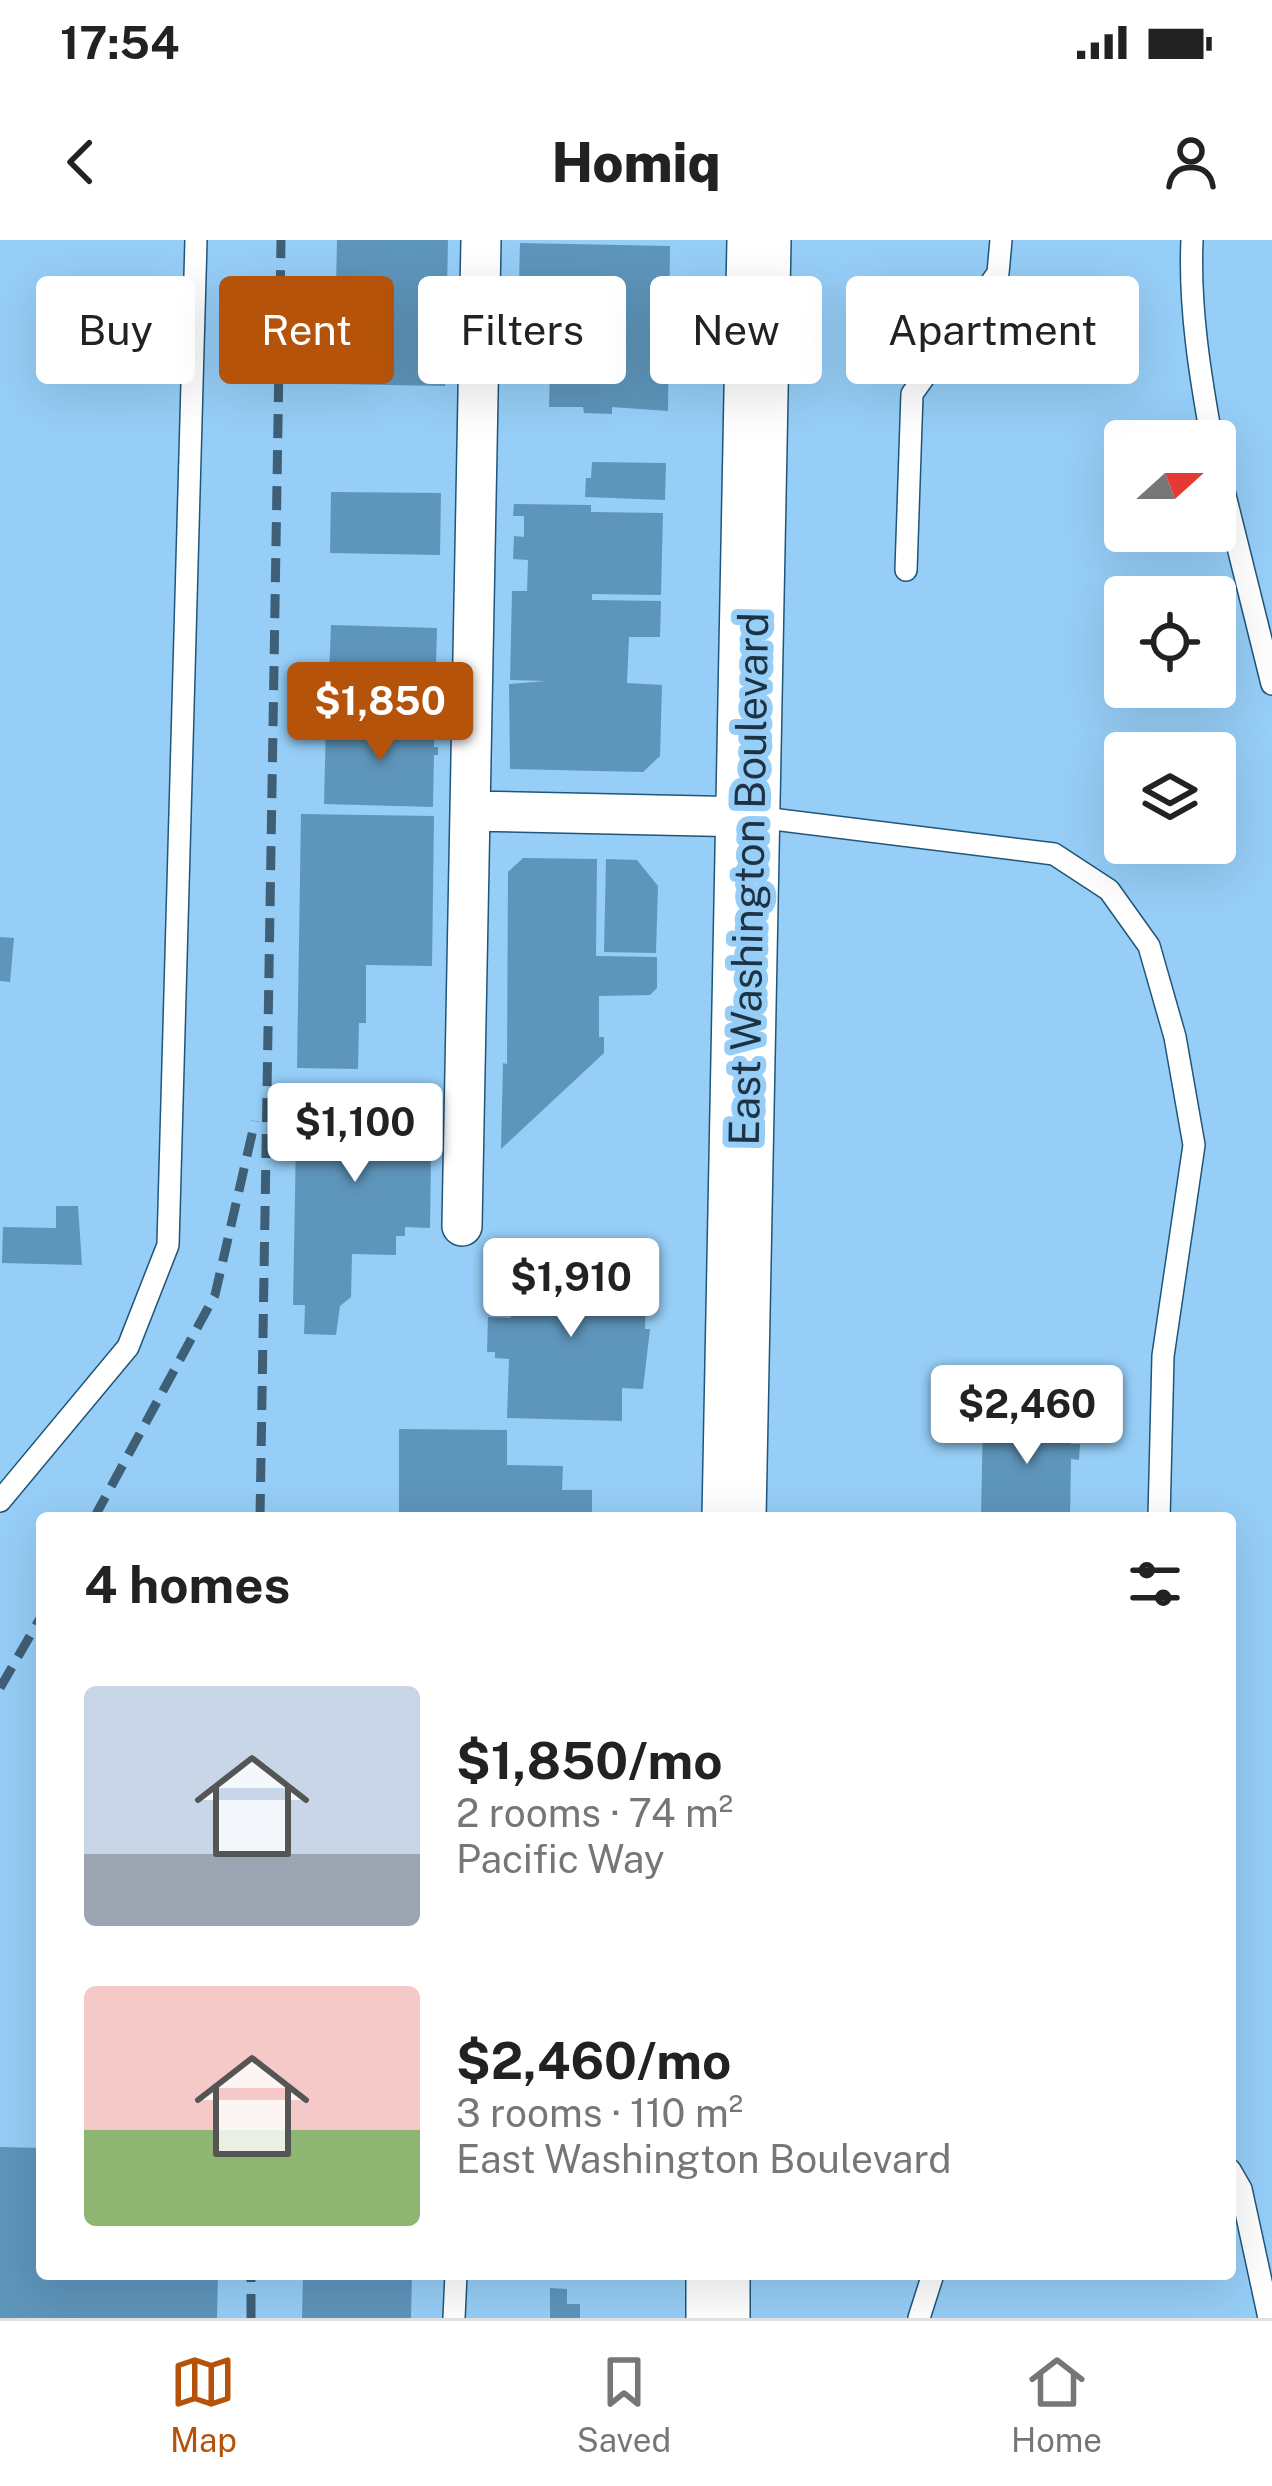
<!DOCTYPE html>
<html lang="en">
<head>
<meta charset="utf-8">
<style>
	body { margin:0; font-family:"Public Sans",sans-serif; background:#f6f6f6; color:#222; height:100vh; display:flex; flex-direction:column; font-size:45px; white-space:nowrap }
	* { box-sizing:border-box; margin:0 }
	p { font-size:39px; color:#767676 }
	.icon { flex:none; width:66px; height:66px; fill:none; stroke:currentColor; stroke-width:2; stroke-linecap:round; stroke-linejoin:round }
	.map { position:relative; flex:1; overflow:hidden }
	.side { position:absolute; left:36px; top:1272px; width:1200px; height:768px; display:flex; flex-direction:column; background:#fff; border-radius:12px; box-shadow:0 12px 48px #0002 }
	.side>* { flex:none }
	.hud { position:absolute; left:36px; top:36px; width:1200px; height:108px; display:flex; gap:24px }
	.needle { width:78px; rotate:69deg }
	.tools { position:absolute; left:1104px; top:180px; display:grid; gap:24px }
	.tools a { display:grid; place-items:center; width:132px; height:132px; border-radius:12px; background:#fff; box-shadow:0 12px 48px #0002; font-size:60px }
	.price { position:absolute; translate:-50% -102px; padding:0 27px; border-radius:12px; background:#fff; color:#222; font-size:39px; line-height:78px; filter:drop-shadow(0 3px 6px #0008) }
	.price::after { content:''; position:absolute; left:50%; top:72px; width:36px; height:27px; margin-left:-18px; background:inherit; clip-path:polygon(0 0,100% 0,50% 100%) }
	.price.current { background:#b45309; color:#fff }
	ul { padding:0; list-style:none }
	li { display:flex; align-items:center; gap:36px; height:300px; padding:0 48px }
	li span { display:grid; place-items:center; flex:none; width:336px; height:240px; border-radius:12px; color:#555 }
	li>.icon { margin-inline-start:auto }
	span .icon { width:144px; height:144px; fill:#fffc; stroke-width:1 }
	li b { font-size:51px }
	h2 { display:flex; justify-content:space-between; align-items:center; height:144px; padding:0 48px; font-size:51px }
	.chip { padding:0 42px; border-radius:12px; background:#fff; box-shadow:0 12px 48px #0002; font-size:42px; line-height:108px }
	.chip.current { background:#b45309; color:#fff }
	.status { display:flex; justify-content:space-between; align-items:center; height:84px; padding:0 60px; background:#fff; direction:ltr }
	.status svg { height:33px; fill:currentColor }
	header { display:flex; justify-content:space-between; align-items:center; height:156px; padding:0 48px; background:#fff; font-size:54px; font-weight:800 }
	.menu { display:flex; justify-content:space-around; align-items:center; height:168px; border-top:3px solid #e0e0e0; background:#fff; font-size:33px; color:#767676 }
	.menu a { display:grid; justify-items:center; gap:6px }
	.menu .current { color:#b45309 }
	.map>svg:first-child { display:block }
	.building { fill:#5e95bb }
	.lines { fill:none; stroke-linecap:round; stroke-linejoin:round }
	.lane-casing { stroke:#1f5679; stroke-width:24 }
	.street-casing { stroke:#1f5679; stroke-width:42 }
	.primary-casing { stroke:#1f5679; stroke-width:66 }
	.lane { stroke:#fff; stroke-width:21 }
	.street { stroke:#fff; stroke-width:39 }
	.primary { stroke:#fff; stroke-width:63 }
	.rail { stroke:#3f5f76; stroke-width:9; stroke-dasharray:24 12; stroke-linecap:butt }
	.labels { text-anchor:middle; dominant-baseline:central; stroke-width:12; stroke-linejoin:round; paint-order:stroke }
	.street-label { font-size:42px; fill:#1d3343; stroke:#96cef7 }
</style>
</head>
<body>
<div class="status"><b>17:54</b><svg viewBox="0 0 49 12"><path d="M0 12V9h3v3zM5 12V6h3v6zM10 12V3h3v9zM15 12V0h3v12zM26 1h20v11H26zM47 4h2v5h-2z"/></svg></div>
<header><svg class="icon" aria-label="back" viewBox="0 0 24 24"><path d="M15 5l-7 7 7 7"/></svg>Homiq<svg class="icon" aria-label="person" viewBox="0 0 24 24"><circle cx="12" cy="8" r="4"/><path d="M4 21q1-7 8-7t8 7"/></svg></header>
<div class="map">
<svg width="1272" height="2078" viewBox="0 0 1272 2078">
	<rect width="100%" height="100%" fill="#96cef7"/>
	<path class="building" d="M 337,0 L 448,0 L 445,146 L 334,144 Z
		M 520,3 L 670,6 L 668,171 L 612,167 L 612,174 L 584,173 L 583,167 L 549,167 L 550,129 L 625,130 L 626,84 L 518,82 Z
		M 592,222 L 666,223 L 665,260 L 585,257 L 586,238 L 591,238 Z
		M 331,252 L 441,253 L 440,315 L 330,313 Z
		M 514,264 L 591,265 L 591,272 L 663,273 L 661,355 L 592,354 L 592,360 L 661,361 L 660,397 L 629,397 L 627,443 L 662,445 L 660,516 L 643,532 L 510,529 L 509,444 L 546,441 L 510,440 L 512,351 L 527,351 L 528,320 L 513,319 L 514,296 L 524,297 L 524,276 L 513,276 Z
		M 331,385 L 437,388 L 435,465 L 328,462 Z
		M 326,482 L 435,485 L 434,507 L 438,507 L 438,515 L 434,515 L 433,567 L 324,564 Z
		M 301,574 L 434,576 L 432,726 L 366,725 L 366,783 L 359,783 L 358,829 L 297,828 Z
		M 523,618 L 597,619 L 596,716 L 657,717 L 657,748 L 650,755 L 599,756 L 599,797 L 604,797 L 604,813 L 501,909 L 503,823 L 507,824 L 508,632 Z
		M 606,619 L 637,620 L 658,646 L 656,713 L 604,712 Z
		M 0,697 L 14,698 L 10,742 L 0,741 Z
		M 297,843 L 432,845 L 430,988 L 405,987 L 405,996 L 396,996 L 396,1015 L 352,1014 L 351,1057 L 340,1066 L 336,1095 L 304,1094 L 305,1065 L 293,1065 Z
		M 56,966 L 78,966 L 82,1025 L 2,1023 L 3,987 L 56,988 Z
		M 513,1019 L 624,1022 L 623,1054 L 646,1056 L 645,1089 L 650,1089 L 643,1149 L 622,1148 L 622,1181 L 507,1178 L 509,1119 L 495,1118 L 495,1112 L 487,1112 L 488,1077 L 511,1078 Z
		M 983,1175 L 1072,1176 L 1071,1204 L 1080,1204 L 1079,1220 L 1071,1219 L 1070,1278 L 981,1278 Z
		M 399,1189 L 507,1190 L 507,1225 L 563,1226 L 562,1250 L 592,1250 L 592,1278 L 399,1278 Z
		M 0,1907 L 42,1908 L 42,2034 L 218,2034 L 217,2078 L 0,2078 Z
		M 303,2034 L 412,2034 L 411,2078 L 302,2078 Z
		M 550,2048 L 567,2049 L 567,2064 L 580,2064 L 580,2078 L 550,2078 Z"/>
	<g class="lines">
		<defs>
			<path id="lane" d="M 1192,0 C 1189,67 1200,135 1212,201
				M 1215,215 L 1272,444
				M 906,330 L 912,154 L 998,33 L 1001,0
				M 756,577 L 1054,614 L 1109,650 L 1149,706 L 1175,797 L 1194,905 L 1163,1116 L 1159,1278
				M 0,1261 L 128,1107 L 168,1005 L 196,0
				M 1230,1930 L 1241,1949 L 1269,2078
				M 454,2078 L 456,2034
				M 919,2078 L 933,2034"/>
			<path id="street" d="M 470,571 L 749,577
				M 462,986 L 481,0"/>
			<path id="primary" d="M 734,1278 L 759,0
				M 718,2078 L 718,2034"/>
		</defs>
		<use href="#lane" class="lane-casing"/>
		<use href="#street" class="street-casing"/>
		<use href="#primary" class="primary-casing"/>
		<use href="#lane" class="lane"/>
		<use href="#street" class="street"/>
		<use href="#primary" class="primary"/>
		<path class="rail" d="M 94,1278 L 215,1055 L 255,881
			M 260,1278 L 281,0
			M 0,1448 L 42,1375
			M 251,2078 L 251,2034"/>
	</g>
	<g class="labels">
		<g class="street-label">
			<text transform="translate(748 639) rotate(-89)">East Washington Boulevard</text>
		</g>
	</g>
</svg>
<div class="tools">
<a><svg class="needle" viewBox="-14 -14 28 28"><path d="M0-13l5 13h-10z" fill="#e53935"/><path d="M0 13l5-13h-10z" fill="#767676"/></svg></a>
<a><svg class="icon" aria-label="locate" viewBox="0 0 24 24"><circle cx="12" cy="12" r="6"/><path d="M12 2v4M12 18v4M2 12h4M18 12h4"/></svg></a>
<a><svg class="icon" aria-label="layers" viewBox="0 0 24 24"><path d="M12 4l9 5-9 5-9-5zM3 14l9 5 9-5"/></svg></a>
</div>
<b class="price current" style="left:380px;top:524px">$1,850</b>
<b class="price" style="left:355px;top:945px">$1,100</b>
<b class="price" style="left:571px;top:1100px">$1,910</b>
<b class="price" style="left:1027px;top:1227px">$2,460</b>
<div class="hud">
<a class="chip">Buy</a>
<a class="chip current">Rent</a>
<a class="chip">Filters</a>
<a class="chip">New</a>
<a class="chip">Apartment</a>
</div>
<section class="side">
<h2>4 homes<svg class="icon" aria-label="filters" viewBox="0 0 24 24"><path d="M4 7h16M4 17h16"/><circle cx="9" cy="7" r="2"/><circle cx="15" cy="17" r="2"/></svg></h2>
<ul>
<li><span style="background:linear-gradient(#c9d6e8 70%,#9aa5b1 0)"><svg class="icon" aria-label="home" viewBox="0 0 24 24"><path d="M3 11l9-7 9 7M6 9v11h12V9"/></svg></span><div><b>$1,850/mo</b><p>2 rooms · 74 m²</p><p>Pacific Way</p></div></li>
<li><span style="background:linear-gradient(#f6c9c9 60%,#8fb573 0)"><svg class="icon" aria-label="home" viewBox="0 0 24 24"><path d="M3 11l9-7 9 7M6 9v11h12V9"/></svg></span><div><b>$2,460/mo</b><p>3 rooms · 110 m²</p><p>East Washington Boulevard</p></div></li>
</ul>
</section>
</div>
<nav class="menu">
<a class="current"><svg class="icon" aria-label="map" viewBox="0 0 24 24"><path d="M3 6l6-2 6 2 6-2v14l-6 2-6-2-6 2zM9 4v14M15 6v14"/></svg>Map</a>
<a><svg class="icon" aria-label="saved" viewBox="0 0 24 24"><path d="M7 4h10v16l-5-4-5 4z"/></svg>Saved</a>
<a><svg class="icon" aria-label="home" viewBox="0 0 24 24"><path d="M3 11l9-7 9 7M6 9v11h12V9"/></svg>Home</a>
</nav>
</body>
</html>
